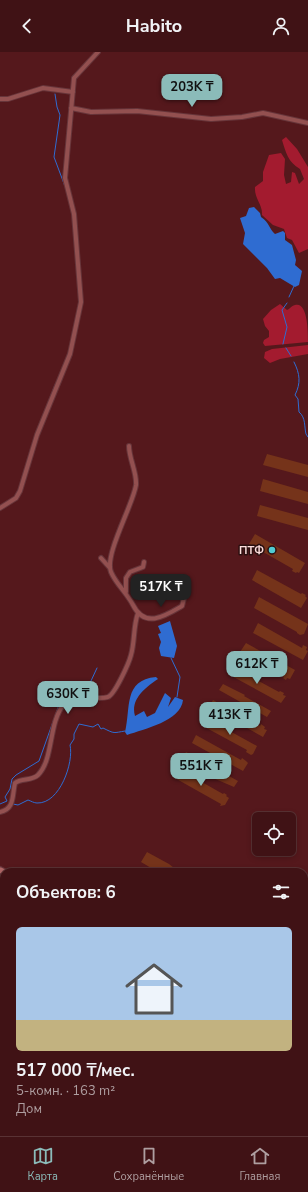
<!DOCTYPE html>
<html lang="ru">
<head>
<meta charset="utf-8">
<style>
	body { margin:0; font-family:"Nunito Sans",sans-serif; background:#4b2022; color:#f1f3f6; height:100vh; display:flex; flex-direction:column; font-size:15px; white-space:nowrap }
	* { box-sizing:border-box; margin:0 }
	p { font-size:13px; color:#ae9ea0 }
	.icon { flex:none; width:22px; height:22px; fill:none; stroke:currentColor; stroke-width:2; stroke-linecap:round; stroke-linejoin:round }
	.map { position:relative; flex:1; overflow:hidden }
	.panel { position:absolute; left:0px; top:816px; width:308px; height:268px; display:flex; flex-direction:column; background:#401215; border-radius:12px 12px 0 0; box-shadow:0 2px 6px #0003,0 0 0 1px #593234 }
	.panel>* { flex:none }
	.tools { position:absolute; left:252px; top:760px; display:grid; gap:8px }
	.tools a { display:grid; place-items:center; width:44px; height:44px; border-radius:6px; background:#401215; box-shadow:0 2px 6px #0003,0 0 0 1px #593234; font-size:20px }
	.price { position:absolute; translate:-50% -34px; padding:0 9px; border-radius:8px; background:#8bbbb9; color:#111; font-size:13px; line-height:26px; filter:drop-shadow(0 1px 2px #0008) }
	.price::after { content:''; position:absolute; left:50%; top:24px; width:12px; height:9px; margin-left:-6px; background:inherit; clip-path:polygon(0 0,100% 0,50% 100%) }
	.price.selected { background:#222; color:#fff }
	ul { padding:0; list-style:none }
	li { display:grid; align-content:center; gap:8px; height:212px; padding:0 16px }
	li+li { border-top:1px solid #593234 }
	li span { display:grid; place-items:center; height:124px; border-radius:6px; color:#555 }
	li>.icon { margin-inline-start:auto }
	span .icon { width:72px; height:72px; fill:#fffc; stroke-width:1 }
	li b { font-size:17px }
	h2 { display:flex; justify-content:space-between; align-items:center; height:48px; padding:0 16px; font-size:17px }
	header { display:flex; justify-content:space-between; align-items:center; height:52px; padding:0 16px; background:#401215; font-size:18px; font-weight:700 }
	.tabs { display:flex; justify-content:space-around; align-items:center; height:56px; border-top:1px solid #593234; background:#401215; font-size:11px; color:#ae9ea0 }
	.tabs a { display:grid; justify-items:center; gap:2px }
	.tabs .selected { color:#8bbbb9 }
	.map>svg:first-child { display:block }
	.forest { fill:#a31b2f }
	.water { fill:#2f6cd1 }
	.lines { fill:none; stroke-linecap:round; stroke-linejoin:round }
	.stream { stroke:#2f6cd1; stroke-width:1 }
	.canal { stroke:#2f6cd1; stroke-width:4 }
	.building { fill:#75331a }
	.street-casing { stroke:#67353a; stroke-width:6 }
	.secondary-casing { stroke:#67353a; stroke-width:8 }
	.street { stroke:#935050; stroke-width:4 }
	.secondary { stroke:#b06666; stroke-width:5.5 }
	.poi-dot { fill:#51ccd2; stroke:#2a0f0f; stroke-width:1.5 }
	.labels { text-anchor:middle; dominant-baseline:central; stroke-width:3; stroke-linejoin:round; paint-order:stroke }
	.poi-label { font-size:11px; font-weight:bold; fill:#fededd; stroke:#2a0f0f; text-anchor:end }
</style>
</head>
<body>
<header><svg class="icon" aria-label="back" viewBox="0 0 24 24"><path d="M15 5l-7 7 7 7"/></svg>Habito<svg class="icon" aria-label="person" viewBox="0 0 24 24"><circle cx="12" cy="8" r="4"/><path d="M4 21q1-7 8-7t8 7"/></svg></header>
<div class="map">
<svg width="308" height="1084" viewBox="0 0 308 1084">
	<rect width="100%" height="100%" fill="#55181c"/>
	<path class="forest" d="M 286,85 L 297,97 L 308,115 L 308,197 L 299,201 L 292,188 L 287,186 L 284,177 L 273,173 L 262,163 C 263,153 254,146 255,135 L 263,129 L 263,120 L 269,103 L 281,101 L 285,107 L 284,123 L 286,132 L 291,130 L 292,120 L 295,121 L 299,132 L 304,127 L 300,117 C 288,110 286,101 282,88 Z
		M 280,252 L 287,258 C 290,257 291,254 295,253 C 308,249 308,281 308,290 L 265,294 L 263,291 L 264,288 L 269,285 L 269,279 L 265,274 L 263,267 L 271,258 Z
		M 308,293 L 308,302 L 280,307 L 270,311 L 264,306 L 265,300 L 272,297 Z"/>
	<path class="water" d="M 254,155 L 260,161 L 261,165 C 270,171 269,177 275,182 L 283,179 L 285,181 L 285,188 L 292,193 L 296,208 L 295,213 L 302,219 L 299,233 L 295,235 L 280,226 L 275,227 L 267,216 L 243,192 L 245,181 L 240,166 L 246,164 L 249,156 Z
		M 170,569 L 177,594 L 174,606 L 161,604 L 159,596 L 161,590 L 158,582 L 161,581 L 158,574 Z
		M 156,625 L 158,627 C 146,635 130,647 135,664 L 144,659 L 147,665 L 155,661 L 165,641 L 171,646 L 168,655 L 175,645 L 183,648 C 181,669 144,677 127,683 L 125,680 C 131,656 123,628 156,625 Z"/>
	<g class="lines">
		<path class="stream" d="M 55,42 L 57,55 L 60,63 L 54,105 L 66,137
			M 289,245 L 294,234
			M 283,292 L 287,275 L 282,258 L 287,251
			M 286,296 L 291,304
			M 294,310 C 300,322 301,331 295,343 L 298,347 L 299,360 C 306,366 304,374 306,382 L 308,385
			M 47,354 L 55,333
			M 171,606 L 180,625 L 177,645
			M 0,752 L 7,749 L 5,745 L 10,737 L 12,727 L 16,723 L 39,709 L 59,653 L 68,642 L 81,641 L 90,631 L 97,616
			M 13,752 L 18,753 L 28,748 C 31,749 34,751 37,751 C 60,752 74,710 70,693 L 74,687 L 74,682 L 79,672 L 93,675 L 98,672 L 101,677 L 103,676 C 115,682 113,681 125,679"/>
		<path class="canal" d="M 0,828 L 4,830"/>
	</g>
	<path class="building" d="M 267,402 L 308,413 L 308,425 L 263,413 Z
		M 263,427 L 308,440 L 308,452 L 260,439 Z
		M 260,453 L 308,466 L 308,478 L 257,464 Z
		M 255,482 L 305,511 L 299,521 L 297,520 L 296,521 L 292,519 L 293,517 L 249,492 Z
		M 257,518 L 301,542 L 302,541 L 306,543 L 305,544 L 307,546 L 301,556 L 252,528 Z
		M 259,545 L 308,572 L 304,582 L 300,583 L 297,581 L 297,580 L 254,556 Z
		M 258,571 L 302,596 L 303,593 L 307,595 L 306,598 L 308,599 L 303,608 L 253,581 Z
		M 246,591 L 295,618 L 290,627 L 287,626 L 286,628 L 283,626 L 284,625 L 240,600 Z
		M 233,615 L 279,640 L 280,639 L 284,641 L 283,643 L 286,644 L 281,651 L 228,622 Z
		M 223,632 L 245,643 L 244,644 L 271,659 L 267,665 L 219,638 Z
		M 213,648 L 260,674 L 261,672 L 265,675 L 264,677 L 267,678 L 263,685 L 209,655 Z
		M 206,666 L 257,694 L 253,702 L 251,703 L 246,700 L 247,698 L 201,673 Z
		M 196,683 L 241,708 L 242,706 L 246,709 L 248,711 L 243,719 L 192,691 Z
		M 186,700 L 238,729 L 234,735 L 206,723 L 182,708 Z
		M 177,716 L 223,742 L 224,741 L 227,743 L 226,744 L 229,746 L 225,753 L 220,754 L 221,752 L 173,725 Z
		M 147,800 L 169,812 L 179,820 L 158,820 L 141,810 Z"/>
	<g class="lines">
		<defs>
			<path id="street" d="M 0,47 L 8,47 L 43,36 L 73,40
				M 71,56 L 91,60 L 137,59 L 211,67 L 242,65 L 263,61 L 308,71
				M 129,394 C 129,407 137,420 136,433 C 133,453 104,503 111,520 C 116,532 127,541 133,553 C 145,577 165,564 182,554 L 184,546
				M 0,456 L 16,446 L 20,439 L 37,383 L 70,302 L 81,250 L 74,162 L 65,126 L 74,26 L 98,0
				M 101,506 L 110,516
				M 126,540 L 126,526 L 130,520 L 143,515 L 144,510
				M 0,760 C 15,757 12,743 15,731 C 21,726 32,729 38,723 C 54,707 48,671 64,652 C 74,641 85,646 99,646 C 101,646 105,646 108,645 C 115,642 129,611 131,603 C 135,589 133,575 138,561
				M 73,820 L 73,819
				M 0,932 L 4,925
				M 0,969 L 3,976 L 0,983
				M 0,994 L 4,997
				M 0,1037 L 4,1030"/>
			<path id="secondary" d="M 0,818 L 4,820
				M 304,880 L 308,880"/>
		</defs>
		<use href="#street" class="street-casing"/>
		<use href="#secondary" class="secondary-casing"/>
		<use href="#street" class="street"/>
		<use href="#secondary" class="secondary"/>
	</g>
	<circle class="poi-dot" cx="272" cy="498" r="4"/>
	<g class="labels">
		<g class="poi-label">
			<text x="264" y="498">ПТФ</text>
		</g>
	</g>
</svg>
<div class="tools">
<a><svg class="icon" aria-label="locate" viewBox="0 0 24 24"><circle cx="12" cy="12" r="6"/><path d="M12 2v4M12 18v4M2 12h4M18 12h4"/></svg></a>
</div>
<b class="price" style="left:192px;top:56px">203K ₸</b>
<b class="price selected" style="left:161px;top:556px">517K ₸</b>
<b class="price" style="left:257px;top:633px">612K ₸</b>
<b class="price" style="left:68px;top:663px">630K ₸</b>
<b class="price" style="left:230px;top:684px">413K ₸</b>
<b class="price" style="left:201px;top:735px">551K ₸</b>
<section class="panel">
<h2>Объектов: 6<svg class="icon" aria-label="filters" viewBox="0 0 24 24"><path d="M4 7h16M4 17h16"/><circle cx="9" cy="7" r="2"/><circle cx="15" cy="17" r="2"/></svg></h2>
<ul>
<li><span style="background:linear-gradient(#a9c7e8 75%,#c2b280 0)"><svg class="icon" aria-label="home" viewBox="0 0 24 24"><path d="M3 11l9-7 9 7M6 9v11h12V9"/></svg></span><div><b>517 000 ₸/мес.</b><p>5-комн. · 163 m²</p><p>Дом</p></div></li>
</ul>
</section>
</div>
<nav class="tabs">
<a class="selected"><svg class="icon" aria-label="map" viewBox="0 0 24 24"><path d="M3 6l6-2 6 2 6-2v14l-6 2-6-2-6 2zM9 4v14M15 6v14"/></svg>Карта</a>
<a><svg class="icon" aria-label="saved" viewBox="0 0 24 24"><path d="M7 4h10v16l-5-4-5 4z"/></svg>Сохранённые</a>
<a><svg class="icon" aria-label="home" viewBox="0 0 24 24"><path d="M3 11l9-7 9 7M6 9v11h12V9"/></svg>Главная</a>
</nav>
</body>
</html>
